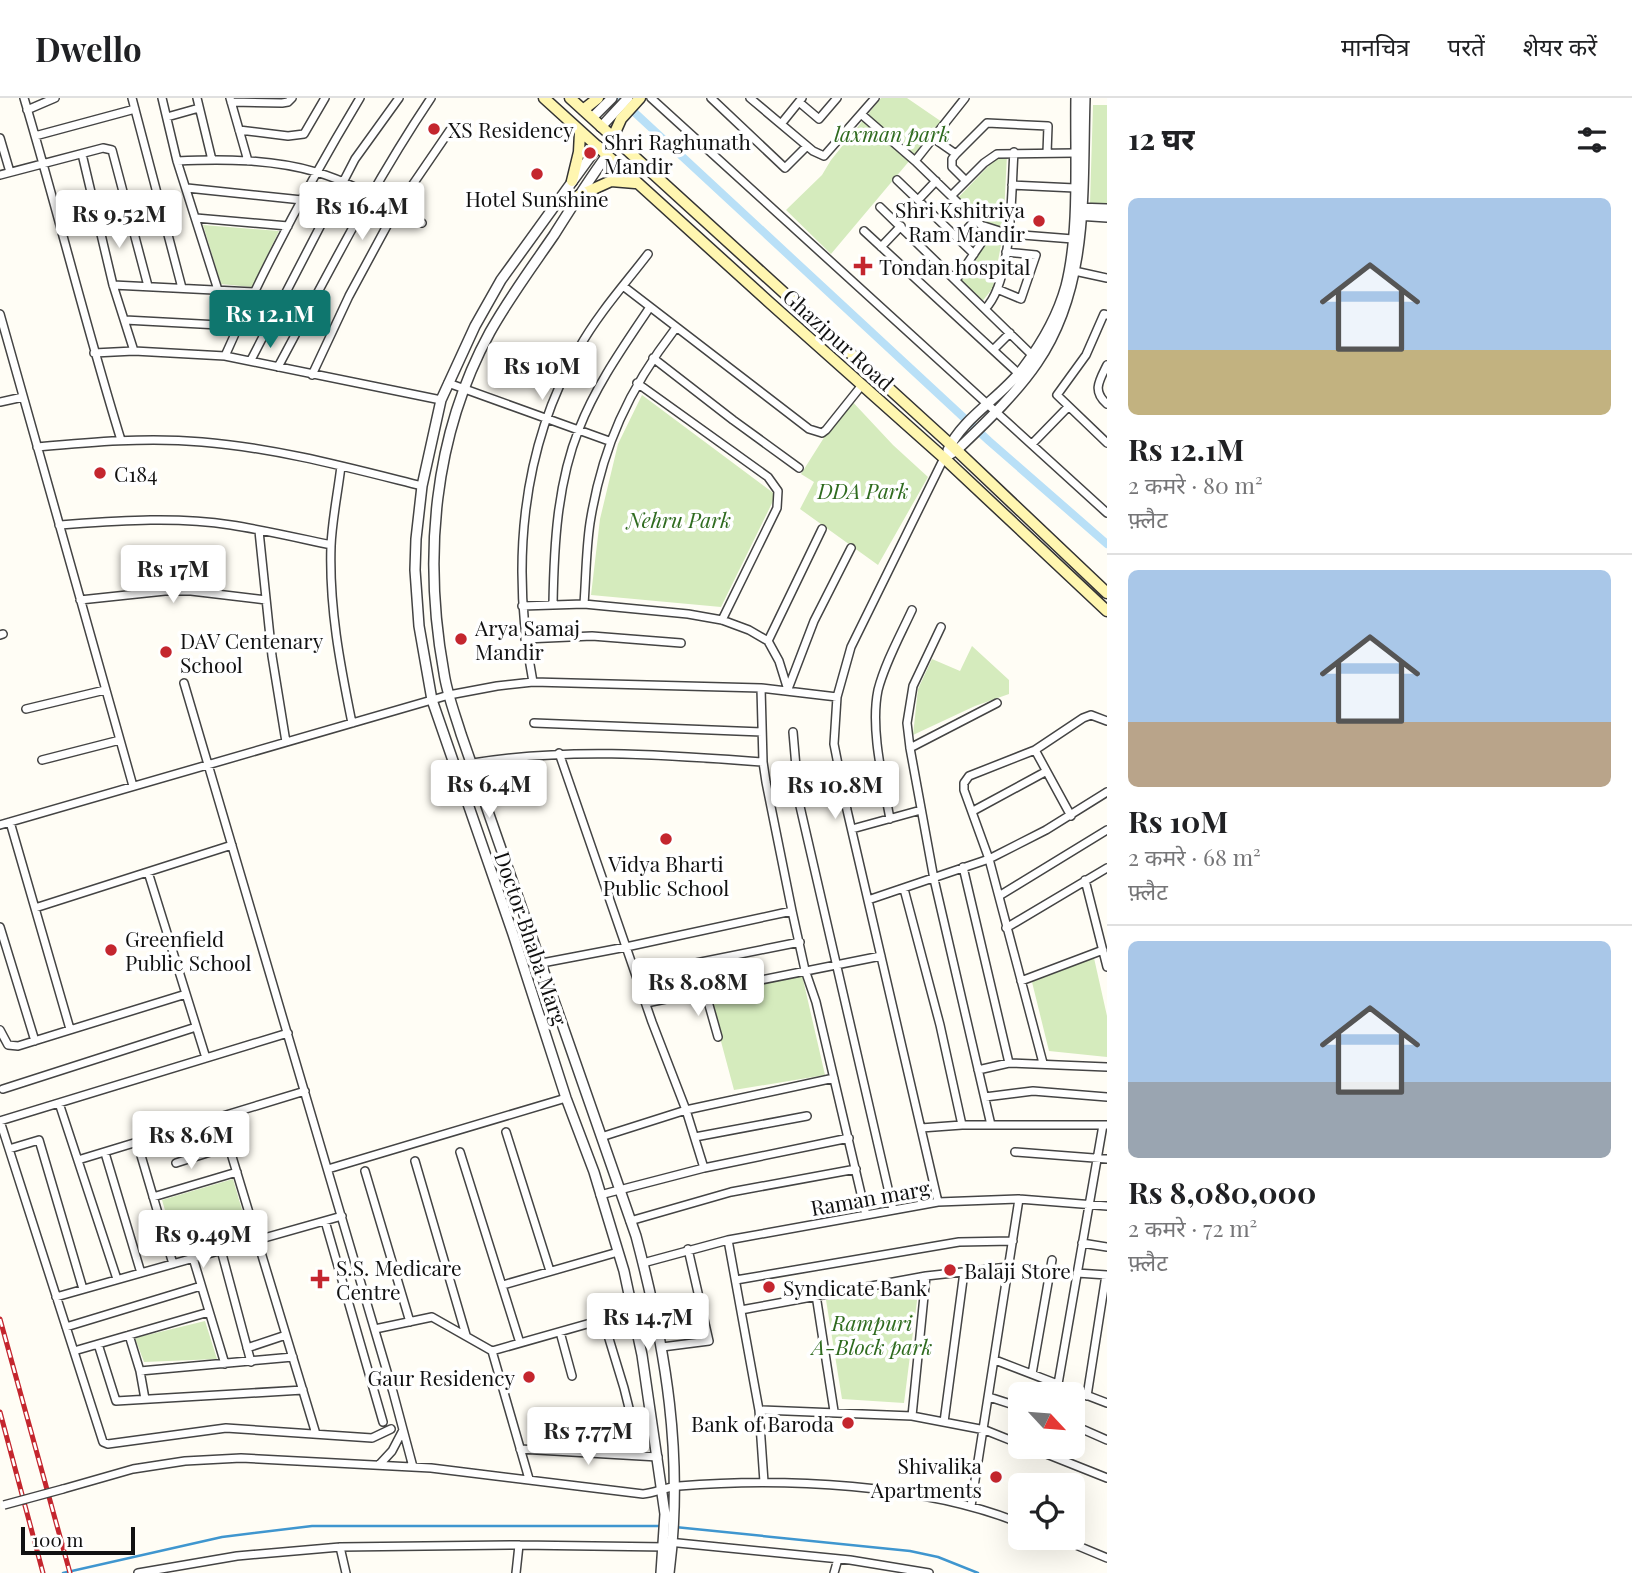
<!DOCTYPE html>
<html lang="hi">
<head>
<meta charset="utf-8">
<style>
	body { margin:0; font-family:"Playfair Display","Noto Sans Devanagari",serif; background:#f2f2f2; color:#202124; height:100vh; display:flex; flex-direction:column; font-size:26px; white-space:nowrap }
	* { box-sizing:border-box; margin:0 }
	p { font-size:23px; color:#757577 }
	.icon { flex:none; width:38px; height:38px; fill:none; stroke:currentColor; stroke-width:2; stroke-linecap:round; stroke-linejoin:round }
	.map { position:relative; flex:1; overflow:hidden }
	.panel { display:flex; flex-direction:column; background:#fff; width:525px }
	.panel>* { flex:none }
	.needle { width:46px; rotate:116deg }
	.fabs { position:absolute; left:1008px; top:1284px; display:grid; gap:14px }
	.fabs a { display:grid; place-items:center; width:77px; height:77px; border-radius:10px; background:#fff; box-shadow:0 7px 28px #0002; font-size:35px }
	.scale { position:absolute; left:21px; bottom:18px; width:114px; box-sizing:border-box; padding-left:7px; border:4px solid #111; border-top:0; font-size:19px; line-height:24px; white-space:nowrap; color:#111; -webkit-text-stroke:5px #fff; paint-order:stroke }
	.price { position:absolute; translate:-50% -60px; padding:0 16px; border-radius:7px; background:#fff; color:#222; font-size:23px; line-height:46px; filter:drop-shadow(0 2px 4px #0008) }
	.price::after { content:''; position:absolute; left:50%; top:42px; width:21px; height:16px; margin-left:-10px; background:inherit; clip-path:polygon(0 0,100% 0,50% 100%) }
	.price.active { background:#0f766e; color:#fff }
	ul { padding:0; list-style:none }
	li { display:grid; align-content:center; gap:14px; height:371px; padding:0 21px }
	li+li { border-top:2px solid #e0e0e0 }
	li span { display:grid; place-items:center; height:217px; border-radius:10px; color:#555 }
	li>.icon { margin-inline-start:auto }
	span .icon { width:126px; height:126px; fill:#fffc; stroke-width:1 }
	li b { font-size:30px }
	h2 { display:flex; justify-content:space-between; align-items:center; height:84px; padding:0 21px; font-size:30px }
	header { display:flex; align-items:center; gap:42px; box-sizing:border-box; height:98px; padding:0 35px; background:#fff; border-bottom:2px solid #e0e0e0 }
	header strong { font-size:33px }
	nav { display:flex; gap:38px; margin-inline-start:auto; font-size:24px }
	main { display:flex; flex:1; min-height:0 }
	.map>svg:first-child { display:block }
	.green { fill:#d5ebbd }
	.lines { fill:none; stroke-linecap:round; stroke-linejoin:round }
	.stream { stroke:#3f96cf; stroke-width:2.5 }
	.canal { stroke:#b9e0f7; stroke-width:8 }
	.minor-casing { stroke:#444; stroke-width:10 }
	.tertiary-casing { stroke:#444; stroke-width:12 }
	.secondary-casing { stroke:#333; stroke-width:13 }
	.minor { stroke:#fff; stroke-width:7 }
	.tertiary { stroke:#fff; stroke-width:9 }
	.secondary { stroke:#fff6b0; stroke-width:10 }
	.rail-casing { stroke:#c4262e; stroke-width:5 }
	.rail { stroke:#fff; stroke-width:2.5; stroke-dasharray:8; stroke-linecap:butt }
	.minor-bridge-casing { stroke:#444; stroke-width:10; stroke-linecap:butt }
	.minor-bridge { stroke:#fff; stroke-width:7 }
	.poi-dot { fill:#c4262e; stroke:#fff; stroke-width:2.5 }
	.labels { text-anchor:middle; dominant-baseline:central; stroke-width:7; stroke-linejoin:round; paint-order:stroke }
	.poi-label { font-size:21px; fill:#111; stroke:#fff; text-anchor:start }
	.park-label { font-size:21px; font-style:italic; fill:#2f6b1f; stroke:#fff }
	.street-label { font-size:21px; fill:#111; stroke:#fff }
</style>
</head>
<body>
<header>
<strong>Dwello</strong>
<nav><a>मानचित्र</a><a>परतें</a><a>शेयर करें</a></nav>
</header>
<main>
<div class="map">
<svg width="1107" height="1475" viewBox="0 0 1107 1475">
	<rect width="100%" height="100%" fill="#fffdf5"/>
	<path class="green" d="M 881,0 L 907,0 L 942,24 L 831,156 L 786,112 L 822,77 L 831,62 Z
		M 1093,7 L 1107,7 L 1107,105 L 1090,105 Z
		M 999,57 L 1007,57 L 1003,136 L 993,190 L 980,206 L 954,173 L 985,138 L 954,104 Z
		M 203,127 L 279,133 L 252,189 L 221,186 Z
		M 642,297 L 776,397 L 721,509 L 591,497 L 600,421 L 618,346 Z
		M 849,300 L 893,347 L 928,379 L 878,467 L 800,411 L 814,384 L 801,376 Z
		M 972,548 L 1009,582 L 1009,596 L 975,608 L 913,637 L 918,591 L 932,561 L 960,573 Z
		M 1094,860 L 1107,918 L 1107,959 L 1049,953 L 1032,884 Z
		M 802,877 L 825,977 L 734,992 L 708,895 Z
		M 233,1081 L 249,1136 L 178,1157 L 162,1102 Z
		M 919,1187 L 904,1305 L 842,1301 L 826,1202 Z
		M 205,1223 L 217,1261 L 144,1264 L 135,1240 Z"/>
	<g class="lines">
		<path class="stream" d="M 675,1429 L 910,1453 L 938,1459 L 978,1475
			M 63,1475 L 222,1439 L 312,1428 L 661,1428"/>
		<path class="canal" d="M 619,0 L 989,343 L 1107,446"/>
		<defs>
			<path id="minor" d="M 24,0 C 58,114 86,229 121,342
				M 132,0 L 182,190
				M 162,0 L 177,63 L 218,192
				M 197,0 L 212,62
				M 230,0 L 248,63
				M 651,0 L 1107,415
				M 711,0 L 785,70 L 807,48
				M 750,0 L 813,53 L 824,58 L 875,0
				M 231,4 L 282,5 L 288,4 L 292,0
				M 799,4 L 819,21 L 837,0
				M 27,12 L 55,0
				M 861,16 L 915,63
				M 167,19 L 199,10
				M 781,26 L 802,0
				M 239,32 L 288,38 L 304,36 L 325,0
				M 35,38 L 135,11
				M 0,40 L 10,74
				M 933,40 L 956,56 L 987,25 L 1048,28 L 1047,55
				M 82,56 L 113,187 L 134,253
				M 956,56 L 952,61 L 952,69 L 966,83
				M 177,63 C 223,61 271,61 316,74 C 354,85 388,107 422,125
				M 0,77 L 103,50 L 112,52 L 148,188
				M 897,82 L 974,156
				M 1012,87 L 1075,90
				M 187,90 L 302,102
				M 951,98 L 984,65 L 997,56 L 1075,55
				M 918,102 L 936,83
				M 880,109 L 1033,258
				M 196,120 L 288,128
				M 984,128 L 1009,136 L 1073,141
				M 864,133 L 1019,276
				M 958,141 L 976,121
				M 881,149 L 901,128
				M 1070,172 L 1107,180
				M 956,182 L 984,141 L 986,132 L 915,63 L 965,0
				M 113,187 L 254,194
				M 623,188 L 809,331 L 822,335 L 826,332 L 862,287
				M 997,191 L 1021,201 L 1036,157 L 1006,154
				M 985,211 C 1013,183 1011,93 1014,54
				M 0,216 L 133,688
				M 1107,217 L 1104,216 L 1086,257 L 1057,297 L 1107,345
				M 125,222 L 238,228
				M 993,252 L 1010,235
				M 94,255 L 134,253 L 225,258 L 441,302
				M 225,258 C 264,169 310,83 360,0
				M 653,260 L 733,322 L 799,370
				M 251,262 L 355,61 L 399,0
				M 1107,267 C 1099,283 1092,293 1107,306
				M 278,269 C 327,178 373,86 431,0
				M 312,277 L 349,198 L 396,111 L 450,32
				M 448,285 L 609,343
				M 637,285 L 768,379 L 778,393 L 777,410 L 722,522
				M 0,304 L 23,299
				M 1032,346 L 1068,309
				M 37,349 C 92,344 147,339 202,344 C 277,350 350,370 422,388
				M 341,368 C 338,394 332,422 331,448 C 329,509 340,566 352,625
				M 59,427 C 116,423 174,418 231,427 C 264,432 298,440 331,447
				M 259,433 L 272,558 L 286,644
				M 80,502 L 165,493 L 191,493 L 266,502
				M 553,506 C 554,448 557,386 579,331 C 596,287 624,248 650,209
				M 584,506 C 586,479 586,452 590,425 C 602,349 629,291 675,231
				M 522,508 L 584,506 L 688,516 L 722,522 L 749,532 L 768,543 L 779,563 L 788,592
				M 941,529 L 913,588 L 907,625 L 910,650 L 934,781 L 991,1027
				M 0,537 L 3,536
				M 525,541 L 592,538 L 681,545
				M 768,543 L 822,431
				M 533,584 C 511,471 520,351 579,250 C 598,216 625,186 648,156
				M 184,585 L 393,1294 L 413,1369
				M 761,590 L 763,664 L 766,684 L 792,813 L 805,872 L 816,904 L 866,1117
				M 788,591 L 814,523 L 851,450
				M 26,611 L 105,592
				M 534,625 L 762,634
				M 793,634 L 799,704 L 893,1112
				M 910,650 L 997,605
				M 1035,652 L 1071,718
				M 559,655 L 652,924 L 686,1012 L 704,1070
				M 42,662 L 120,642
				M 473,665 C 569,649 666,657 763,664
				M 973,713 L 1045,674
				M 890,721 C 883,682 870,631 878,592 C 885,565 900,538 912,512
				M 10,724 L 70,931
				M 0,727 L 449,597 L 497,588 L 533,584 L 761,590 L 837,599
				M 852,731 L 921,712
				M 963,769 L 1009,965
				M 148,774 L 206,960
				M 1085,782 L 1107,869
				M 904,791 L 940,927 L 962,1027
				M 999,798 L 1107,732
				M 868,802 L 989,761 L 1046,732 L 1107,694
				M 35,810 L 232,747
				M 0,829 L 35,943
				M 1006,830 L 1107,770
				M 542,865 L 626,849 L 792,813
				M 636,877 L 800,844
				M 1021,883 L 1103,852
				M 705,893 L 718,939
				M 646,905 L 881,858
				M 0,932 L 8,947 L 18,948 L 186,896
				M 288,935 L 0,1023 L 103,1344 L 108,1346 L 226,1330 L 372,1340 L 391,1331
				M 1043,965 L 989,761 L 964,692 L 964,685 L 969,678 L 1035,652 L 1083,620 L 1091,617 L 1107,623
				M 978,972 L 1009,965 L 1107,969
				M 3,991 L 196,929
				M 985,999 L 1033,993 L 1107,999
				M 59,1005 L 117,1181
				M 220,1019 L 316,1336
				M 921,1030 L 962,1027 L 1106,1027
				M 506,1034 L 550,1173
				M 601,1039 L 686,1012 L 834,980
				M 695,1039 L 807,1018
				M 137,1044 L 173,1166
				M 9,1051 L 39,1042 L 83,1191
				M 460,1054 L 520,1245
				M 1015,1054 L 1107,1061
				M 105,1055 L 141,1175
				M 78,1062 L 305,993
				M 415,1063 L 466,1237
				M 176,1065 L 229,1048
				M 328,1071 L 566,1000
				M 365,1073 L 410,1224
				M 600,1097 L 704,1070 L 849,1040
				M 153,1099 L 237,1074
				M 938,1104 L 847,712 L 834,646 L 837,599 L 851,549 L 944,360
				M 325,1123 L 383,1324
				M 630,1123 L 731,1094 L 856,1071
				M 728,1142 L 759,1312 L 764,1384
				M 1082,1145 L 1107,1149
				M 221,1152 L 251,1264
				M 193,1160 L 225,1266
				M 643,1165 L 728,1142 L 938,1104 L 1019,1101 L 1107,1108
				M 1077,1175 L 1107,1177
				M 736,1182 L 959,1144 L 1013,1143
				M 503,1187 L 618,1154
				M 816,1197 L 834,1313
				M 56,1199 L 342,1118
				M 741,1212 L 926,1178 L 1008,1169
				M 603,1221 L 624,1290 L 641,1358
				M 66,1229 L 201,1188
				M 375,1231 L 432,1219 L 492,1253 L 529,1381
				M 560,1234 L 572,1278
				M 129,1237 L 140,1273 L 293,1259
				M 98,1246 L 116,1303 L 303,1292
				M 662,1249 L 709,1243 L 688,1151
				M 247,1250 L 286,1237
				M 74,1253 L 209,1214
				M 492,1253 L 633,1213
				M 995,1262 L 1107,1305
				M 140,1273 L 145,1301
				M 1032,1276 L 1052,1162
				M 1058,1286 L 1103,1027
				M 1087,1298 L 1106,1177
				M 989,1299 L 1020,1309
				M 759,1312 L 912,1318 L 985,1332 L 1020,1346
				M 912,1318 L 926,1178
				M 944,1324 L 964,1174
				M 1073,1327 L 1107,1342
				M 1029,1349 L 1107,1380
				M 520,1351 L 658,1359
				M 379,1367 L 392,1353 L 403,1332
				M 63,1391 L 133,1371 L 185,1363 L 241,1360 L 431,1370 L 643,1396 C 655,1395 666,1389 679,1388 C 782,1379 924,1386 1020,1425
				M 971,1408 L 1019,1101
				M 1059,1440 L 1107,1460
				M 668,1444 L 850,1462 L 929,1475
				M 340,1449 L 346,1475
				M 138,1475 L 237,1458 L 340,1449 L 519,1447 L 667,1449
				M 516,1475 L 519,1447
				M 834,1475 L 838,1461"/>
			<path id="tertiary" d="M 592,20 L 612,0
				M 601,29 L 628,0
				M 613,39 L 607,57 C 588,83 571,110 554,137 C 532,169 509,200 490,234 C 433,338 423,460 444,575 C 447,596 455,616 461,636 L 636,1138 C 666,1251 684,1359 669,1475
				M 598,48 L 501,182 L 475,228 L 441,302 L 422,388 L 416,441 L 415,472 L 419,528 L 432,602 L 513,836 L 566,1000 L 594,1074 L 624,1173 L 642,1257 L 665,1416 L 661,1475
				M 1076,110 L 1107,111
				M 1077,117 L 1107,119
				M 948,352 C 962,320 1003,298 1024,269 C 1042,245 1058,217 1066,188 C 1080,133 1075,58 1076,0
				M 944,360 L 957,352 C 984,326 1016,296 1037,265 C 1090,188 1082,90 1085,0"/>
			<path id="secondary" d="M 544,0 L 770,205 L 944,360 L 1107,513
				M 570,0 L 950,346 L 1107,495
				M 583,12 L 598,0
				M 613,39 L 621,21 L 640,0
				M 572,83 L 579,54 L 580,34
				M 578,98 L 611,83 L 635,85"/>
		</defs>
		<use href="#minor" class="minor-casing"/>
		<use href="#tertiary" class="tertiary-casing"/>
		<use href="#secondary" class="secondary-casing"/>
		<use href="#minor" class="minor"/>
		<use href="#tertiary" class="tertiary"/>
		<use href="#secondary" class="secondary"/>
		<defs>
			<path id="rail" d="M 0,1221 L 70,1475
				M 0,1314 L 43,1475"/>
		</defs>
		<use href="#rail" class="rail-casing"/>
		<use href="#rail" class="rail"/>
		<defs>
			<path id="minor-bridge" d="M 4,1407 L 63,1391"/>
		</defs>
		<use href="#minor-bridge" class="minor-bridge-casing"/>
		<use href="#minor-bridge" class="minor-bridge"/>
	</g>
	<g class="poi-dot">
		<circle cx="434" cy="31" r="7"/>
		<circle cx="590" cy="55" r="7"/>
		<circle cx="537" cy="76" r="7"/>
		<circle cx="1039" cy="123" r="7"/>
		<path d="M859.5 157.5h7v7h7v7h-7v7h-7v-7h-7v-7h7z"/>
		<circle cx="100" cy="375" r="7"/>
		<circle cx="461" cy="541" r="7"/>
		<circle cx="166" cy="554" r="7"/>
		<circle cx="666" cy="741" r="7"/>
		<circle cx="111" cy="852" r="7"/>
		<circle cx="950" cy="1172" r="7"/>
		<path d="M316.5 1170.5h7v7h7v7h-7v7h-7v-7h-7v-7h7z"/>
		<circle cx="769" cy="1189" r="7"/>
		<circle cx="529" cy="1279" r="7"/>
		<circle cx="848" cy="1325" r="7"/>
		<circle cx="996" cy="1379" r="7"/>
	</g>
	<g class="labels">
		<g class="poi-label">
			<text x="448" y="31">XS Residency</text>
			<text x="604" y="43">Shri Raghunath<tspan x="604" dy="24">Mandir</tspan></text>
			<text x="537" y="100" text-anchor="middle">Hotel Sunshine</text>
			<text x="1025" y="111" text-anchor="end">Shri Kshitriya<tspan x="1025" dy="24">Ram Mandir</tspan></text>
			<text x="879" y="168">Tondan hospital</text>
			<text x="114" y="375">C184</text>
			<text x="475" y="529">Arya Samaj<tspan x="475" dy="24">Mandir</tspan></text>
			<text x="180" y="542">DAV Centenary<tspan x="180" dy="24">School</tspan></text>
			<text x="666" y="765" text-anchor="middle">Vidya Bharti<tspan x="666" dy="24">Public School</tspan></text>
			<text x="125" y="840">Greenfield<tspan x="125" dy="24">Public School</tspan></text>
			<text x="336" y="1169">S.S. Medicare<tspan x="336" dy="24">Centre</tspan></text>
			<text x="964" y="1172">Balaji Store</text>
			<text x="783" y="1189">Syndicate Bank</text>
			<text x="515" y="1279" text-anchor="end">Gaur Residency</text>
			<text x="834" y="1325" text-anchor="end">Bank of Baroda</text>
			<text x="982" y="1367" text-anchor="end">Shivalika<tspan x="982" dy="24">Apartments</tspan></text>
		</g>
		<g class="park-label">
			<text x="892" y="35">laxman park</text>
			<text x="863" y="392">DDA Park</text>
			<text x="679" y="421">Nehru Park</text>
			<text x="872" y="1224">Rampuri<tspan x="872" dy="24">A-Block park</tspan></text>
		</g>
		<g class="street-label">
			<text transform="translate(839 241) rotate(42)">Ghazipur Road</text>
			<text transform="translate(532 840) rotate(71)">Doctor Bhaba Marg</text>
			<text transform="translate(870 1099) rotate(-10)">Raman marg</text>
		</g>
	</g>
</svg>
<div class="fabs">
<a><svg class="needle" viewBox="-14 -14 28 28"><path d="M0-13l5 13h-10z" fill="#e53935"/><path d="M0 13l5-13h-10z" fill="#757577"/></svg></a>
<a><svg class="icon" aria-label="locate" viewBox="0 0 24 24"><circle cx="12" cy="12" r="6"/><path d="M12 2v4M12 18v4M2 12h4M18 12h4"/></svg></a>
</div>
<div class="scale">100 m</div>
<b class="price" style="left:362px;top:144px">Rs 16.4M</b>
<b class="price" style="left:119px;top:152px">Rs 9.52M</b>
<b class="price active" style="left:270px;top:252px">Rs 12.1M</b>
<b class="price" style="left:542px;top:304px">Rs 10M</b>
<b class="price" style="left:173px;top:507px">Rs 17M</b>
<b class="price" style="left:489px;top:722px">Rs 6.4M</b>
<b class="price" style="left:835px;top:723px">Rs 10.8M</b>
<b class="price" style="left:698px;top:920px">Rs 8.08M</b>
<b class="price" style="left:191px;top:1073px">Rs 8.6M</b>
<b class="price" style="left:203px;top:1172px">Rs 9.49M</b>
<b class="price" style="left:648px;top:1255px">Rs 14.7M</b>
<b class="price" style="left:588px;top:1369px">Rs 7.77M</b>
</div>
<section class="panel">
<h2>12 घर<svg class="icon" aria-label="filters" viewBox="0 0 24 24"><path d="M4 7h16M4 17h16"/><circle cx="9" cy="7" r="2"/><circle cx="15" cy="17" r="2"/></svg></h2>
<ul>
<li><span style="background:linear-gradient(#a9c7e8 70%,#c2b280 0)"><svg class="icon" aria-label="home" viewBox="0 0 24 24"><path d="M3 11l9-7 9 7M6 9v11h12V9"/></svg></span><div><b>Rs 12.1M</b><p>2 कमरे · 80 m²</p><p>फ़्लैट</p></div></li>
<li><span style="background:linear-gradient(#a9c7e8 70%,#b9a48a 0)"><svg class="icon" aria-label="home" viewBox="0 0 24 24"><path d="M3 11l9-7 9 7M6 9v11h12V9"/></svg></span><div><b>Rs 10M</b><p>2 कमरे · 68 m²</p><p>फ़्लैट</p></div></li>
<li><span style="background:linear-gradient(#a9c7e8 65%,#9aa5b1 0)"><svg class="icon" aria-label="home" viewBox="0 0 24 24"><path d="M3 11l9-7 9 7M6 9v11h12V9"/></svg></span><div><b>Rs 8,080,000</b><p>2 कमरे · 72 m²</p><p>फ़्लैट</p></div></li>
</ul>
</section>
</main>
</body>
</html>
